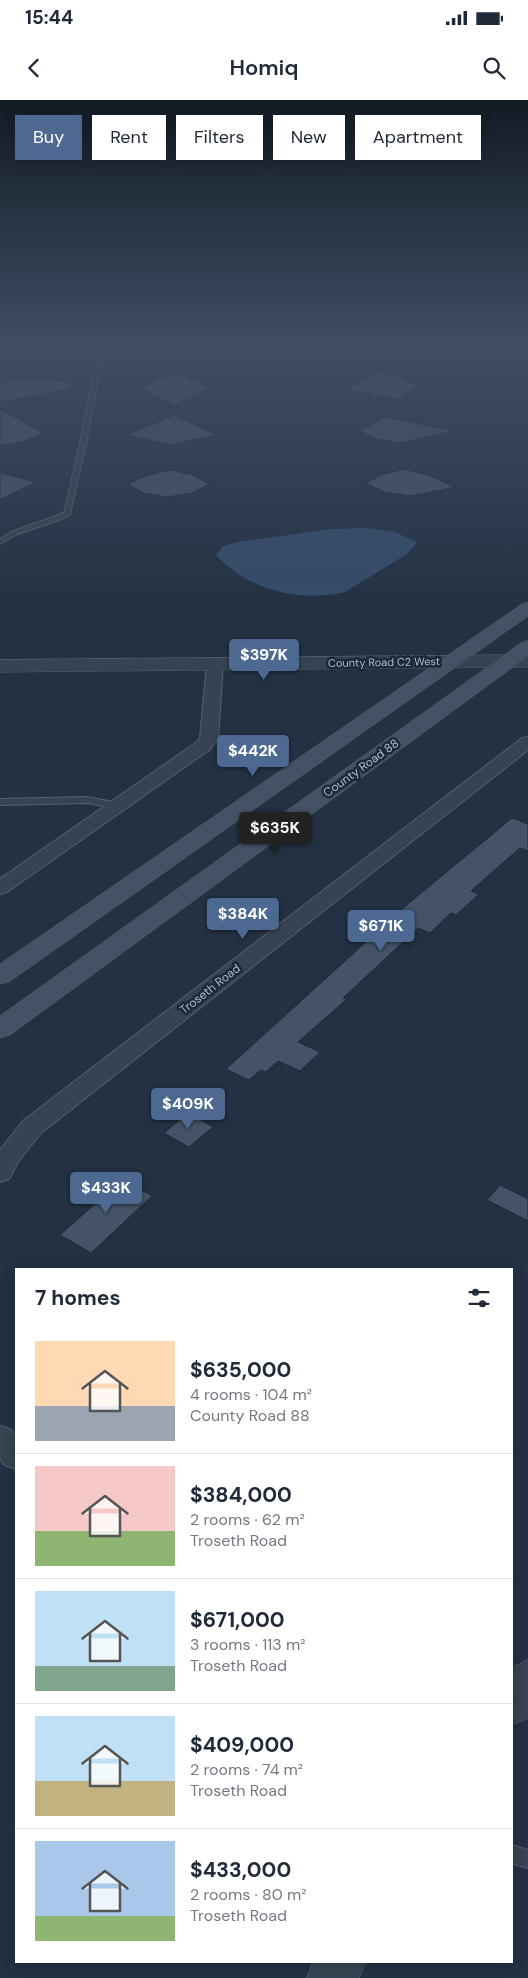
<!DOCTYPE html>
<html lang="en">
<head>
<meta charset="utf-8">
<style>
	body { margin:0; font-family:"DM Sans",sans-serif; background:#f6f6f7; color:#1f2937; height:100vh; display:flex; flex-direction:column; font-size:19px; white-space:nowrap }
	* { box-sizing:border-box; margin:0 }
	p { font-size:16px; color:#747a83 }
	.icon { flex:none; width:28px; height:28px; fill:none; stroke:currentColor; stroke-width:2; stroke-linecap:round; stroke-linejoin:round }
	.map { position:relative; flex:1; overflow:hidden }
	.sheet { position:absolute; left:15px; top:1168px; width:498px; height:695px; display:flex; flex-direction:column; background:#fff; border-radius:0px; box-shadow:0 2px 12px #0003 }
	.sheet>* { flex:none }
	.banner { position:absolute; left:15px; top:15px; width:499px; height:45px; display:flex; gap:10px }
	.price { position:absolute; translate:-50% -42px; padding:0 11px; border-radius:5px; background:#4d6991; color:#fff; font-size:16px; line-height:32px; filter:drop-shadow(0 1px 2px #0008) }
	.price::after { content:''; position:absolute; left:50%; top:30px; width:15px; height:11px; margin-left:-8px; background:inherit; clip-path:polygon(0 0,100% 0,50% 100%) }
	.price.current { background:#222; color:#fff }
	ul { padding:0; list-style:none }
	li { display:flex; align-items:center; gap:15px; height:125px; padding:0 20px }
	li+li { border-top:1px solid #e0e1e3 }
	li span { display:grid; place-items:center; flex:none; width:140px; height:100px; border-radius:0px; color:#555 }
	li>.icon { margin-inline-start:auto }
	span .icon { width:60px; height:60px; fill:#fffc; stroke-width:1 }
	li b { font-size:21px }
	h2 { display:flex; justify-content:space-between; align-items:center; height:60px; padding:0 20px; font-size:21px }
	.chip { padding:0 18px; border-radius:0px; background:#fff; box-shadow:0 2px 12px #0003; font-size:18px; line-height:45px }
	.chip.current { background:#4d6991; color:#fff }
	.status { display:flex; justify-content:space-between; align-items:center; height:35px; padding:0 25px; background:#fff; direction:ltr }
	.status svg { height:14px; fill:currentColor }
	header { display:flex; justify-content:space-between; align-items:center; height:65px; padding:0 20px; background:#fff; font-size:22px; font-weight:600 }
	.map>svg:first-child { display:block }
	.water { fill:#344c6a }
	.building { fill:#445367; stroke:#1e2939 }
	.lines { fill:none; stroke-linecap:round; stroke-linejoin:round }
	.service-casing { stroke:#55606f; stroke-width:2 }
	.minor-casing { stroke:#55606f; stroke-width:2 }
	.tertiary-casing { stroke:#55606f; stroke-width:1 }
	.secondary-casing { stroke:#55606f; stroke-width:1 }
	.service { fill:#374352; fill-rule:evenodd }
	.minor { fill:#374352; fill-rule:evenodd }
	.tertiary { fill:#374352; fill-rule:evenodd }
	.secondary { fill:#455165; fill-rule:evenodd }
	.labels { text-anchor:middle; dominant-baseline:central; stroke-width:5; stroke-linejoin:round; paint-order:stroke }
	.far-street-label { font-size:11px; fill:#b4bdcc; stroke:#1c2737 }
	.street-label { font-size:12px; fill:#b4bdcc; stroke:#1c2737 }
</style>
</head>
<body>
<div class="status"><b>15:44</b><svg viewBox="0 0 49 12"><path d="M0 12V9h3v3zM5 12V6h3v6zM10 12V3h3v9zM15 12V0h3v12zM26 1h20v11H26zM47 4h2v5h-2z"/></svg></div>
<header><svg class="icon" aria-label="back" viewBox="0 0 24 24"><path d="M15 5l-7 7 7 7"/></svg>Homiq<svg class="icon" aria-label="search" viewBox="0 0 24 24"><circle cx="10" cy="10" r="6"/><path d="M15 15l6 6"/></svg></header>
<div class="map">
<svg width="528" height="1878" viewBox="0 0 528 1878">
	<rect width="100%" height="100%" fill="#233142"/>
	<path class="water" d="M 368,428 L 395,432 L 417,442 L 407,454 L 345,492 C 299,503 248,490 216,455 L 223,446 L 237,442 L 331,429 Z"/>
	<path class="building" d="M 135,244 L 222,244 L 178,264 Z
		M 336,244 L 416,244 L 381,263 Z
		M 382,271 L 420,286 L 398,299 L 345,289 Z
		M 177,273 L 210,287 L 174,305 L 140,288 Z
		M 23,279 L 71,282 L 71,289 L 0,302 L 0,282 Z
		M 0,309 L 43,333 L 26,341 L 0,346 Z
		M 174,315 L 216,335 L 170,345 L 127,335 Z
		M 385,317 L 454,331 L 399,343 L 376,339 L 359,331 Z
		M 403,369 L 428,375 L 455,387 L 410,396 L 385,392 L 366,383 L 381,375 Z
		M 170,370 L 193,375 L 209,384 L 192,393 L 167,397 L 143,393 L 128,384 L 146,376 Z
		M 0,373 L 36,382 L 0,400 Z
		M 512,718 L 528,724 L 528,751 L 520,748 L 471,791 L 479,794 L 456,815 L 451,813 L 430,833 L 418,828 L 343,898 L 347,899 L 298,942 L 320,952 L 300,971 L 278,961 L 266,972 L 261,970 L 249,980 L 226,969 L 409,803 Z
		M 188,1013 L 213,1027 L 189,1047 L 164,1033 Z
		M 114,1075 L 152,1096 L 91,1153 L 60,1135 L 97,1102 L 89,1098 Z
		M 500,1085 L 528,1099 L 528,1121 L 487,1100 Z"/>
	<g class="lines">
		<defs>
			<path id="service" d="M 99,244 L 105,244 L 86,344 L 70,414 L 62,419 L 15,435 L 0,444 L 0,439 L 11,432 L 64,413 L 80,344 Z
				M 87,697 L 119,703 L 124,706 L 119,709 L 87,703 L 0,705 L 0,699 Z
				M 511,1745 L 528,1750 L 528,1768 L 511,1763 Z"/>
			<path id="minor" d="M 215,559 L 223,564 L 218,639 L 209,650 L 7,792 L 0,794 L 0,779 L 197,642 L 200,638 L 207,564 Z
				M 528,637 L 528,650 L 41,1033 L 18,1062 L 9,1079 L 0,1082 L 0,1050 L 23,1021 L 522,638 Z
				M 0,1326 L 10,1329 L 16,1336 L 16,1369 L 5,1365 L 0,1359 Z"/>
			<path id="tertiary" d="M 528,555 L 528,567 L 0,572 L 0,560 Z
				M 528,1560 L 528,1616 L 526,1619 L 511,1625 L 511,1569 Z
				M 314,1861 L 366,1861 L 359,1878 L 307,1878 Z"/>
			<path id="secondary" d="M 528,503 L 528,516 L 9,882 L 0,884 L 0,864 L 522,504 Z
				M 528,541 L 528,556 L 10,935 L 0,938 L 0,916 L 521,543 Z"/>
		</defs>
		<use href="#service" class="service-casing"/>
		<use href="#minor" class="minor-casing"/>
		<use href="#tertiary" class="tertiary-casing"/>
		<use href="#secondary" class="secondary-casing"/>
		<use href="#service" class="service"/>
		<use href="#minor" class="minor"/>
		<use href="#tertiary" class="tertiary"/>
		<use href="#secondary" class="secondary"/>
	</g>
	<linearGradient id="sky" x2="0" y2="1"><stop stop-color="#131b24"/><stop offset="0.48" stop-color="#3f4e65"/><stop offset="1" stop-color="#3f4e65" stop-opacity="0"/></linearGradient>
	<rect width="528" height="507" fill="url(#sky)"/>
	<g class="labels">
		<g class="far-street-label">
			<text transform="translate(384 562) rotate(-1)">County Road C2 West</text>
		</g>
		<g class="street-label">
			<text transform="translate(361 668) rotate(-36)">County Road 88</text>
			<text transform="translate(210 889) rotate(-38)">Troseth Road</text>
		</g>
	</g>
</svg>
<b class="price" style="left:264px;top:581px">$397K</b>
<b class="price" style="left:253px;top:677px">$442K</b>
<b class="price current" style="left:275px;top:754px">$635K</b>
<b class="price" style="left:243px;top:840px">$384K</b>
<b class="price" style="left:381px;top:852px">$671K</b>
<b class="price" style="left:188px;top:1030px">$409K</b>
<b class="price" style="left:106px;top:1114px">$433K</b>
<div class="banner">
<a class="chip current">Buy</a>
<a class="chip">Rent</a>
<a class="chip">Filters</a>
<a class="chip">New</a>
<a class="chip">Apartment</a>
</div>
<section class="sheet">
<h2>7 homes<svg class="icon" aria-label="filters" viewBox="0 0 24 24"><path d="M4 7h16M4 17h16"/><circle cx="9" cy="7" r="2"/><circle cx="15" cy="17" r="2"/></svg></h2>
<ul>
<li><span style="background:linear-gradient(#ffd9b3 65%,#9aa5b1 0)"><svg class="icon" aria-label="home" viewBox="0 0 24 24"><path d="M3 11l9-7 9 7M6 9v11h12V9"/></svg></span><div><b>$635,000</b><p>4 rooms · 104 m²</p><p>County Road 88</p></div></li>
<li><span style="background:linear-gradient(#f6c9c9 65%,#8fb573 0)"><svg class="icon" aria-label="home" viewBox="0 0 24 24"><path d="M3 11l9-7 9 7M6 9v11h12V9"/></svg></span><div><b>$384,000</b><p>2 rooms · 62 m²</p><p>Troseth Road</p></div></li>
<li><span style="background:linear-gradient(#bfe0f5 75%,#7fa58c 0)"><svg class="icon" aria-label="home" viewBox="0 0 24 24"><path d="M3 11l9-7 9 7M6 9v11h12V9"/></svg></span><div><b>$671,000</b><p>3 rooms · 113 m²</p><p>Troseth Road</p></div></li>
<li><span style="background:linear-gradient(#bfe0f5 65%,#c2b280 0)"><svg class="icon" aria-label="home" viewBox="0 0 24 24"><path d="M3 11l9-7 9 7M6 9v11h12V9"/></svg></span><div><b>$409,000</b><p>2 rooms · 74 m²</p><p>Troseth Road</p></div></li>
<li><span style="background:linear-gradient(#a9c7e8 75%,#8fb573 0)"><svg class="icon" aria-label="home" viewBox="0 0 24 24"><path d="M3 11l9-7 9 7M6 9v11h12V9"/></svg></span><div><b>$433,000</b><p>2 rooms · 80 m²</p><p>Troseth Road</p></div></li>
</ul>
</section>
</div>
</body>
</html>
